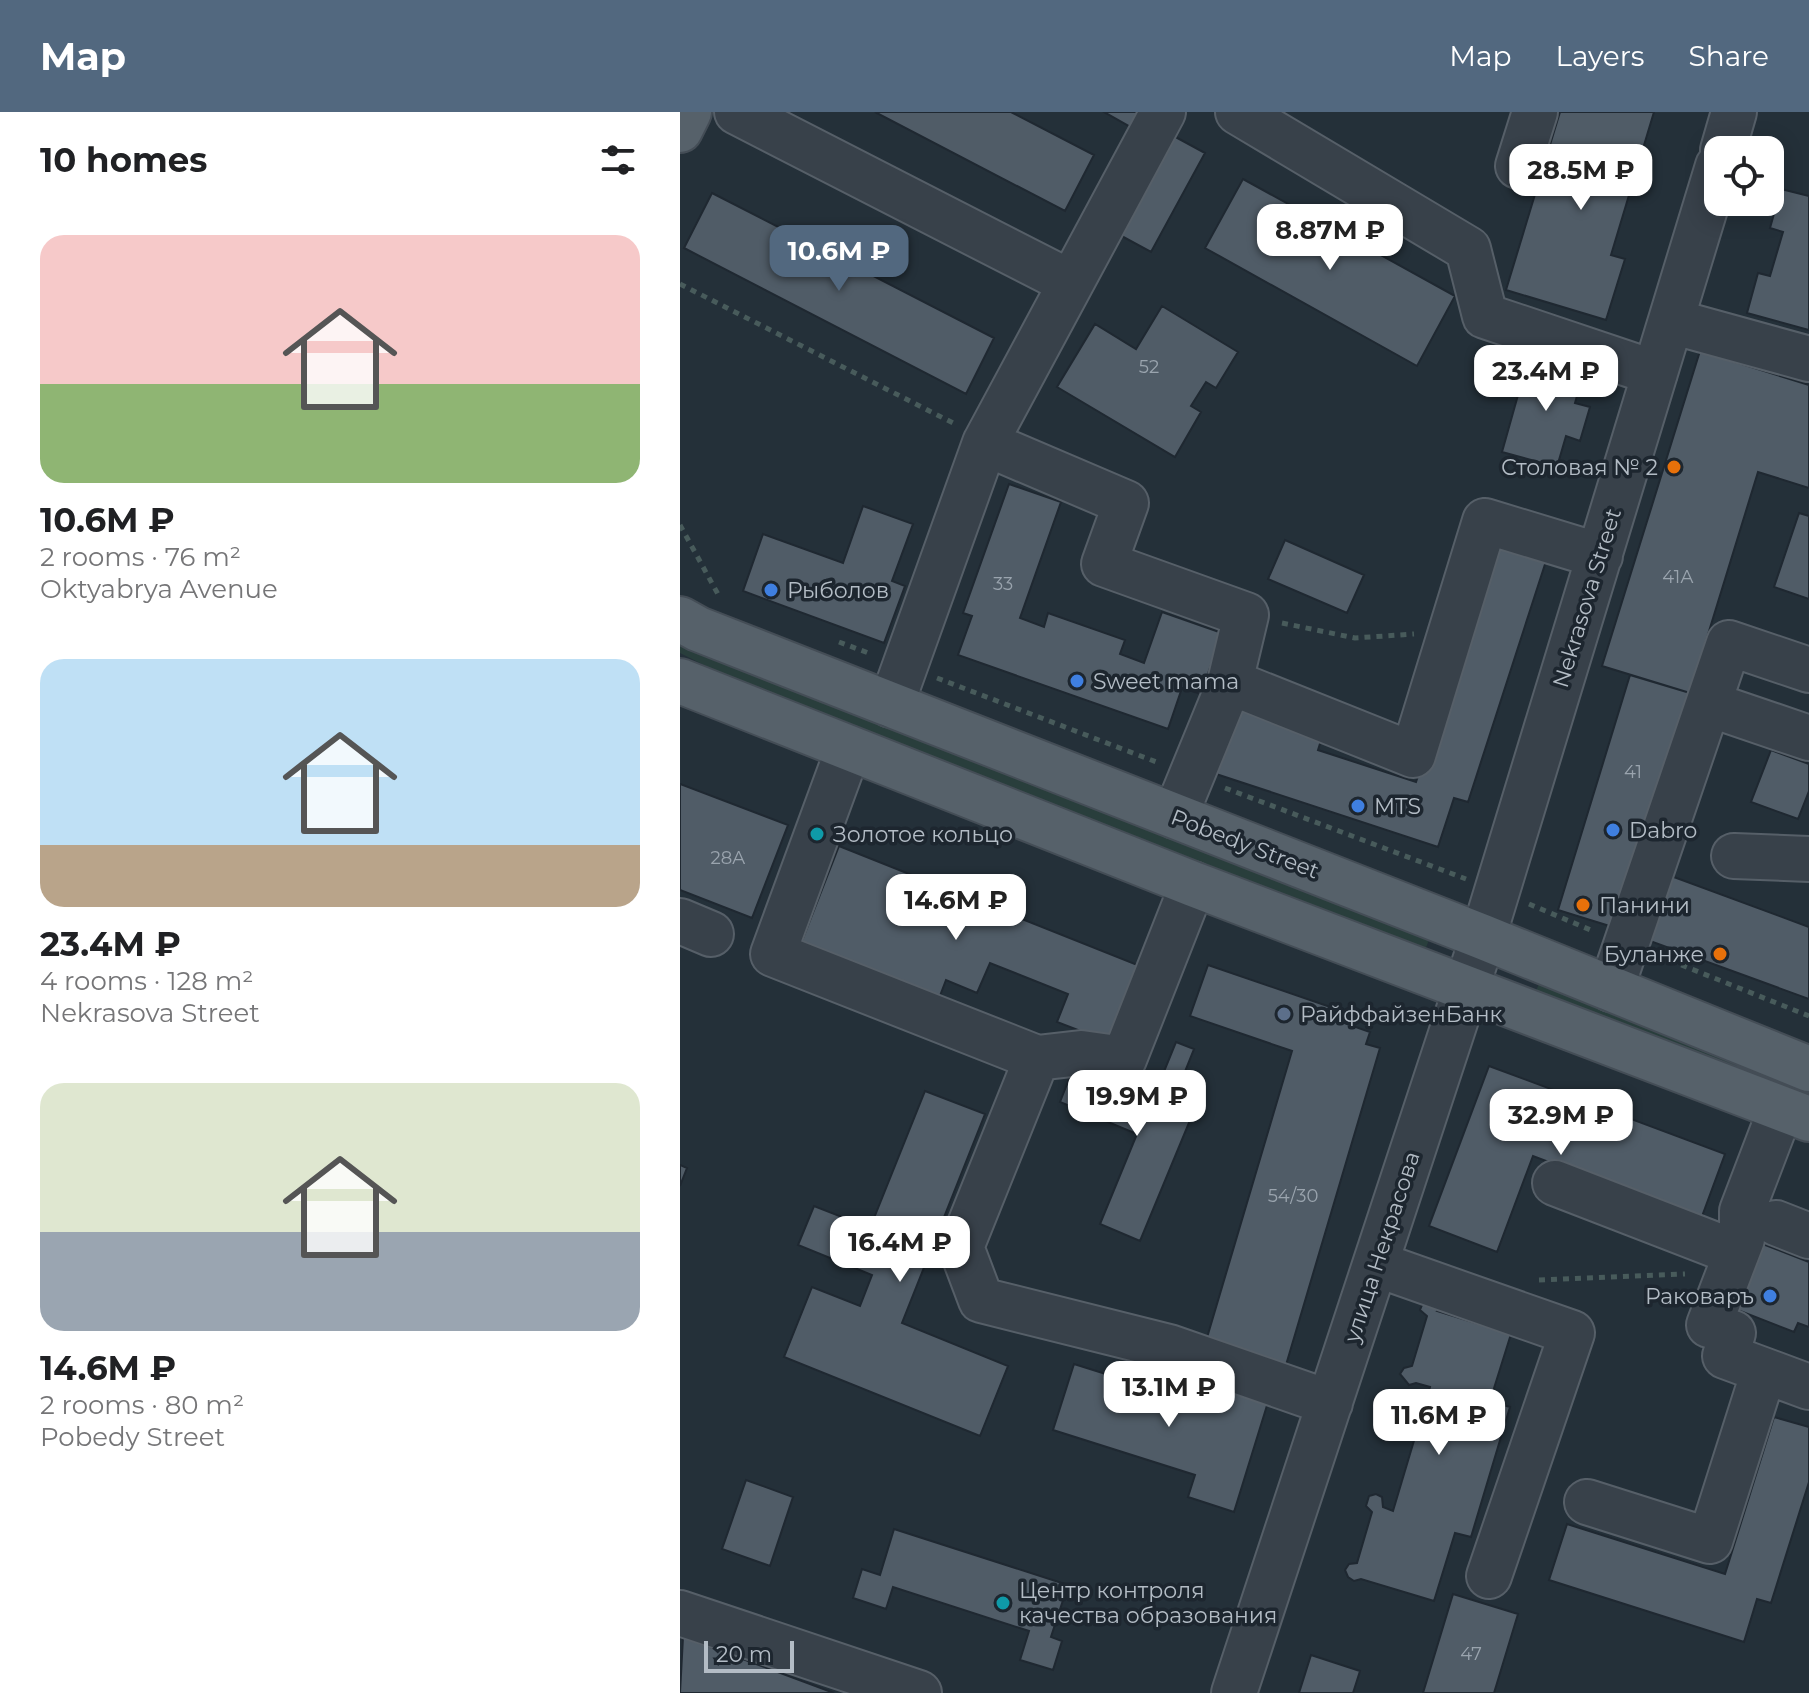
<!DOCTYPE html>
<html lang="en">
<head>
<meta charset="utf-8">
<style>
	body { margin:0; font-family:Montserrat,sans-serif; background:#f2f2f2; color:#202124; height:100vh; display:flex; flex-direction:column; font-size:30px; white-space:nowrap }
	* { box-sizing:border-box; margin:0 }
	p { font-size:26px; color:#757577 }
	.icon { flex:none; width:44px; height:44px; fill:none; stroke:currentColor; stroke-width:2; stroke-linecap:round; stroke-linejoin:round }
	.map { position:relative; flex:1; overflow:hidden }
	.details { display:flex; flex-direction:column; background:#fff; width:680px }
	.details>* { flex:none }
	.buttons { position:absolute; left:1024px; top:24px; display:grid; gap:16px }
	.buttons a { display:grid; place-items:center; width:80px; height:80px; border-radius:16px; background:#fff; box-shadow:0 4px 20px #0003; font-size:40px }
	.scale { position:absolute; left:24px; bottom:20px; width:90px; box-sizing:border-box; padding-left:8px; border:4px solid #b3bcc5; border-top:0; font-size:22px; line-height:28px; white-space:nowrap; color:#b3bcc5; -webkit-text-stroke:6px #1d262f; paint-order:stroke }
	.price { position:absolute; translate:-50% -68px; padding:0 18px; border-radius:16px; background:#fff; color:#222; font-size:26px; line-height:52px; filter:drop-shadow(0 2px 4px #0008) }
	.price::after { content:''; position:absolute; left:50%; top:48px; width:24px; height:18px; margin-left:-12px; background:inherit; clip-path:polygon(0 0,100% 0,50% 100%) }
	.price.current { background:#52687f; color:#fff }
	ul { padding:0; list-style:none }
	li { display:grid; align-content:center; gap:16px; height:424px; padding:0 40px }
	li span { display:grid; place-items:center; height:248px; border-radius:24px; color:#555 }
	li>.icon { margin-inline-start:auto }
	span .icon { width:144px; height:144px; fill:#fffc; stroke-width:1 }
	li b { font-size:34px }
	h2 { display:flex; justify-content:space-between; align-items:center; height:96px; padding:0 40px; font-size:34px }
	header { display:flex; align-items:center; gap:48px; box-sizing:border-box; height:112px; padding:0 40px; background:#52687f; color:#fff }
	header strong { font-size:38px }
	nav { display:flex; gap:44px; margin-inline-start:auto; font-size:28px }
	main { display:flex; flex:1; min-height:0 }
	.map>svg:first-child { display:block }
	.green { fill:#293e3c }
	.building { fill:#505c67; stroke:#1f2831; stroke-width:2 }
	.lines { fill:none; stroke-linecap:round; stroke-linejoin:round }
	.minor-casing { stroke:#565f68; stroke-width:48 }
	.major-casing { stroke:#444d56; stroke-width:48 }
	.path { stroke:#485b5b; stroke-width:5; stroke-dasharray:6 6; stroke-linecap:butt }
	.minor { stroke:#38414a; stroke-width:44 }
	.major { stroke:#56616a; stroke-width:44 }
	.food-dot { fill:#e8710a; stroke:#1d262f; stroke-width:3 }
	.shop-dot { fill:#3f7fe0; stroke:#1d262f; stroke-width:3 }
	.culture-dot { fill:#0f9aa8; stroke:#1d262f; stroke-width:3 }
	.service-dot { fill:#5c6f8a; stroke:#1d262f; stroke-width:3 }
	.labels { text-anchor:middle; dominant-baseline:central; stroke-width:7; stroke-linejoin:round; paint-order:stroke }
	.number-label { font-size:18px; fill:#9aa4ae }
	.poi-label { font-size:22px; fill:#b3bcc5; stroke:#1d262f; text-anchor:start }
	.street-label { font-size:22px; fill:#b3bcc5; stroke:#1d262f }
</style>
</head>
<body>
<header>
<strong>Map</strong>
<nav><a>Map</a><a>Layers</a><a>Share</a></nav>
</header>
<main>
<section class="details">
<h2>10 homes<svg class="icon" aria-label="filters" viewBox="0 0 24 24"><path d="M4 7h16M4 17h16"/><circle cx="9" cy="7" r="2"/><circle cx="15" cy="17" r="2"/></svg></h2>
<ul>
<li><span style="background:linear-gradient(#f6c9c9 60%,#8fb573 0)"><svg class="icon" aria-label="home" viewBox="0 0 24 24"><path d="M3 11l9-7 9 7M6 9v11h12V9"/></svg></span><div><b>10.6M ₽</b><p>2 rooms · 76 m²</p><p>Oktyabrya Avenue</p></div></li>
<li><span style="background:linear-gradient(#bfe0f5 75%,#b9a48a 0)"><svg class="icon" aria-label="home" viewBox="0 0 24 24"><path d="M3 11l9-7 9 7M6 9v11h12V9"/></svg></span><div><b>23.4M ₽</b><p>4 rooms · 128 m²</p><p>Nekrasova Street</p></div></li>
<li><span style="background:linear-gradient(#dfe7d0 60%,#9aa5b1 0)"><svg class="icon" aria-label="home" viewBox="0 0 24 24"><path d="M3 11l9-7 9 7M6 9v11h12V9"/></svg></span><div><b>14.6M ₽</b><p>2 rooms · 80 m²</p><p>Pobedy Street</p></div></li>
</ul>
</section>
<div class="map">
<svg width="1129" height="1581" viewBox="0 0 1129 1581">
	<rect width="100%" height="100%" fill="#243039"/>
	<path class="green" d="M 0,527 L 47,551 L 749,828 L 745,838 L 42,562 L 0,541 Z
		M 859,872 L 1129,978 L 1129,989 L 855,881 Z"/>
	<path class="building" d="M 195,0 L 331,0 L 414,43 L 385,99 Z
		M 424,0 L 465,0 L 456,18 Z
		M 880,0 L 974,0 L 931,143 L 945,147 L 926,208 L 826,178 Z
		M 490,22 L 525,41 L 471,140 L 436,121 Z
		M 563,67 L 775,184 L 737,254 L 525,136 Z
		M 1101,77 L 1129,84 L 1129,218 L 1067,201 L 1078,161 L 1090,164 L 1103,120 L 1090,116 Z
		M 32,81 L 314,226 L 286,282 L 4,136 Z
		M 482,194 L 558,240 L 536,276 L 526,270 L 511,294 L 521,300 L 495,345 L 377,275 L 415,212 L 456,237 Z
		M 1020,239 L 1129,273 L 1129,376 L 1078,360 L 1010,581 L 922,554 Z
		M 849,244 L 904,260 L 895,291 L 910,295 L 900,329 L 886,324 L 877,355 L 822,340 Z
		M 329,372 L 381,390 L 340,506 L 364,515 L 368,501 L 445,528 L 440,542 L 464,551 L 482,500 L 542,521 L 521,582 L 502,576 L 488,617 L 278,543 L 292,504 L 283,501 Z
		M 183,394 L 233,412 L 212,469 L 225,474 L 204,531 L 63,479 L 83,422 L 163,451 Z
		M 1119,401 L 1129,404 L 1129,487 L 1094,475 Z
		M 816,426 L 868,443 L 788,690 L 774,686 L 758,735 L 533,661 L 556,593 L 643,622 L 638,638 L 736,670 Z
		M 605,428 L 684,463 L 667,501 L 588,467 Z
		M 950,563 L 1010,581 L 936,816 L 878,798 Z
		M 1091,638 L 1129,652 L 1129,679 L 1118,707 L 1071,690 Z
		M 0,672 L 108,713 L 72,806 L 0,778 Z
		M 159,734 L 460,854 L 429,930 L 377,910 L 388,882 L 310,851 L 297,881 L 266,868 L 258,889 L 120,834 Z
		M 983,761 L 1129,815 L 1129,887 L 959,825 Z
		M 528,853 L 659,898 L 656,908 L 690,920 L 686,932 L 700,936 L 606,1253 L 526,1229 L 612,939 L 510,904 Z
		M 496,930 L 514,937 L 490,997 L 511,1006 L 460,1129 L 420,1112 L 457,1022 L 380,990 L 393,957 L 472,989 Z
		M 809,954 L 1045,1042 L 1021,1107 L 853,1044 L 817,1140 L 749,1114 Z
		M 245,979 L 305,1002 L 222,1211 L 328,1254 L 300,1324 L 104,1245 L 132,1175 L 180,1194 L 192,1163 L 118,1133 L 134,1094 L 190,1116 Z
		M 0,1053 L 7,1056 L 0,1074 Z
		M 1080,1131 L 1129,1150 L 1129,1215 L 1118,1211 L 1114,1220 L 1055,1197 Z
		M 744,1188 L 759,1196 L 757,1199 L 831,1222 L 810,1289 L 830,1295 L 791,1425 L 775,1421 L 754,1489 L 681,1467 L 674,1469 L 668,1465 L 665,1458 L 669,1452 L 677,1451 L 692,1400 L 686,1394 L 689,1384 L 696,1382 L 702,1385 L 703,1395 L 713,1399 L 750,1275 L 736,1271 L 729,1273 L 720,1262 L 724,1256 L 732,1254 L 747,1204 L 740,1198 Z
		M 394,1252 L 518,1291 L 526,1267 L 589,1287 L 554,1400 L 508,1385 L 515,1363 L 373,1318 Z
		M 1094,1305 L 1129,1315 L 1129,1370 L 1091,1491 L 1077,1487 L 1064,1530 L 869,1468 L 887,1412 L 1045,1462 Z
		M 66,1368 L 113,1385 L 90,1454 L 42,1437 Z
		M 214,1417 L 388,1473 L 371,1525 L 382,1529 L 373,1558 L 340,1548 L 349,1519 L 213,1475 L 206,1497 L 173,1486 L 182,1457 L 200,1463 Z
		M 773,1482 L 838,1502 L 814,1581 L 743,1581 Z
		M 3,1525 L 154,1581 L 0,1581 Z
		M 631,1543 L 680,1559 L 673,1581 L 619,1581 Z"/>
	<g class="lines">
		<defs>
			<path id="minor" d="M 57,0 L 391,171
				M 558,0 L 788,137 L 805,204 L 975,261
				M 1043,38 L 1054,0
				M 838,54 L 855,0
				M 991,209 L 1129,247
				M 305,331 L 483,0
				M 1029,592 L 1129,626
				M 211,593 L 305,331 L 446,391 L 424,452 L 566,503 L 550,570
				M 168,638 L 93,842 L 357,946
				M 495,704 L 550,570 L 733,643 L 805,409 L 920,444
				M 1054,744 L 1129,747
				M 513,772 L 444,947 L 401,941 L 357,946 L 281,1135 L 301,1188 L 489,1235 L 650,1291
				M 0,809 L 31,822
				M 931,877 L 1049,531 L 1129,558
				M 1101,997 L 1062,1099 L 1062,1127 L 1029,1213 L 1053,1221 L 1045,1244 L 1129,1275
				M 875,1071 L 1056,1141
				M 1096,1111 L 1129,1124
				M 696,1152 L 892,1221 L 809,1464
				M 907,1390 L 1030,1429 L 1084,1259
				M 0,1501 L 239,1581
				M 554,1581 L 803,825 L 1038,54"/>
			<path id="major" d="M 0,18 L 9,0
				M 0,507 L 18,517 L 803,825 L 1129,957
				M 0,569 L 513,772 L 1129,1007"/>
		</defs>
		<use href="#minor" class="minor-casing"/>
		<use href="#major" class="major-casing"/>
		<path class="path" d="M 0,172 L 277,313
			M 0,413 L 39,484
			M 602,511 L 675,526 L 734,522
			M 159,530 L 191,542
			M 257,566 L 479,651
			M 545,676 L 786,767
			M 849,792 L 913,819
			M 979,844 L 1129,904
			M 859,1168 L 1005,1162"/>
		<use href="#minor" class="minor"/>
		<use href="#major" class="major"/>
	</g>
	<g class="food-dot">
		<circle cx="994" cy="355" r="8"/>
		<circle cx="903" cy="793" r="8"/>
		<circle cx="1040" cy="842" r="8"/>
	</g>
	<g class="shop-dot">
		<circle cx="91" cy="478" r="8"/>
		<circle cx="397" cy="569" r="8"/>
		<circle cx="678" cy="694" r="8"/>
		<circle cx="933" cy="718" r="8"/>
		<circle cx="1090" cy="1184" r="8"/>
	</g>
	<g class="culture-dot">
		<circle cx="137" cy="722" r="8"/>
		<circle cx="323" cy="1491" r="8"/>
	</g>
	<circle class="service-dot" cx="604" cy="902" r="8"/>
	<g class="labels">
		<g class="number-label">
			<text x="469" y="255">52</text>
			<text x="998" y="465">41А</text>
			<text x="323" y="472">33</text>
			<text x="953" y="660">41</text>
			<text x="48" y="746">28А</text>
			<text x="613" y="1084">54/30</text>
			<text x="791" y="1542">47</text>
		</g>
		<g class="poi-label">
			<text x="978" y="355" text-anchor="end">Столовая № 2</text>
			<text x="107" y="478">Рыболов</text>
			<text x="413" y="569">Sweet mama</text>
			<text x="694" y="694">MTS</text>
			<text x="949" y="718">Dabro</text>
			<text x="153" y="722">Золотое кольцо</text>
			<text x="919" y="793">Панини</text>
			<text x="1024" y="842" text-anchor="end">Буланже</text>
			<text x="620" y="902">РайффайзенБанк</text>
			<text x="1074" y="1184" text-anchor="end">Раковаръ</text>
			<text x="339" y="1478">Центр контроля<tspan x="339" dy="25">качества образования</tspan></text>
		</g>
		<g class="street-label">
			<text transform="translate(907 486) rotate(-73)">Nekrasova Street</text>
			<text transform="translate(565 732) rotate(21)">Pobedy Street</text>
			<text transform="translate(702 1135) rotate(-72)">улица Некрасова</text>
		</g>
	</g>
</svg>
<div class="buttons">
<a><svg class="icon" aria-label="locate" viewBox="0 0 24 24"><circle cx="12" cy="12" r="6"/><path d="M12 2v4M12 18v4M2 12h4M18 12h4"/></svg></a>
</div>
<div class="scale">20 m</div>
<b class="price" style="left:901px;top:100px">28.5M ₽</b>
<b class="price" style="left:650px;top:160px">8.87M ₽</b>
<b class="price current" style="left:159px;top:181px">10.6M ₽</b>
<b class="price" style="left:866px;top:301px">23.4M ₽</b>
<b class="price" style="left:276px;top:830px">14.6M ₽</b>
<b class="price" style="left:457px;top:1026px">19.9M ₽</b>
<b class="price" style="left:881px;top:1045px">32.9M ₽</b>
<b class="price" style="left:220px;top:1172px">16.4M ₽</b>
<b class="price" style="left:489px;top:1317px">13.1M ₽</b>
<b class="price" style="left:759px;top:1345px">11.6M ₽</b>
</div>
</main>
</body>
</html>
